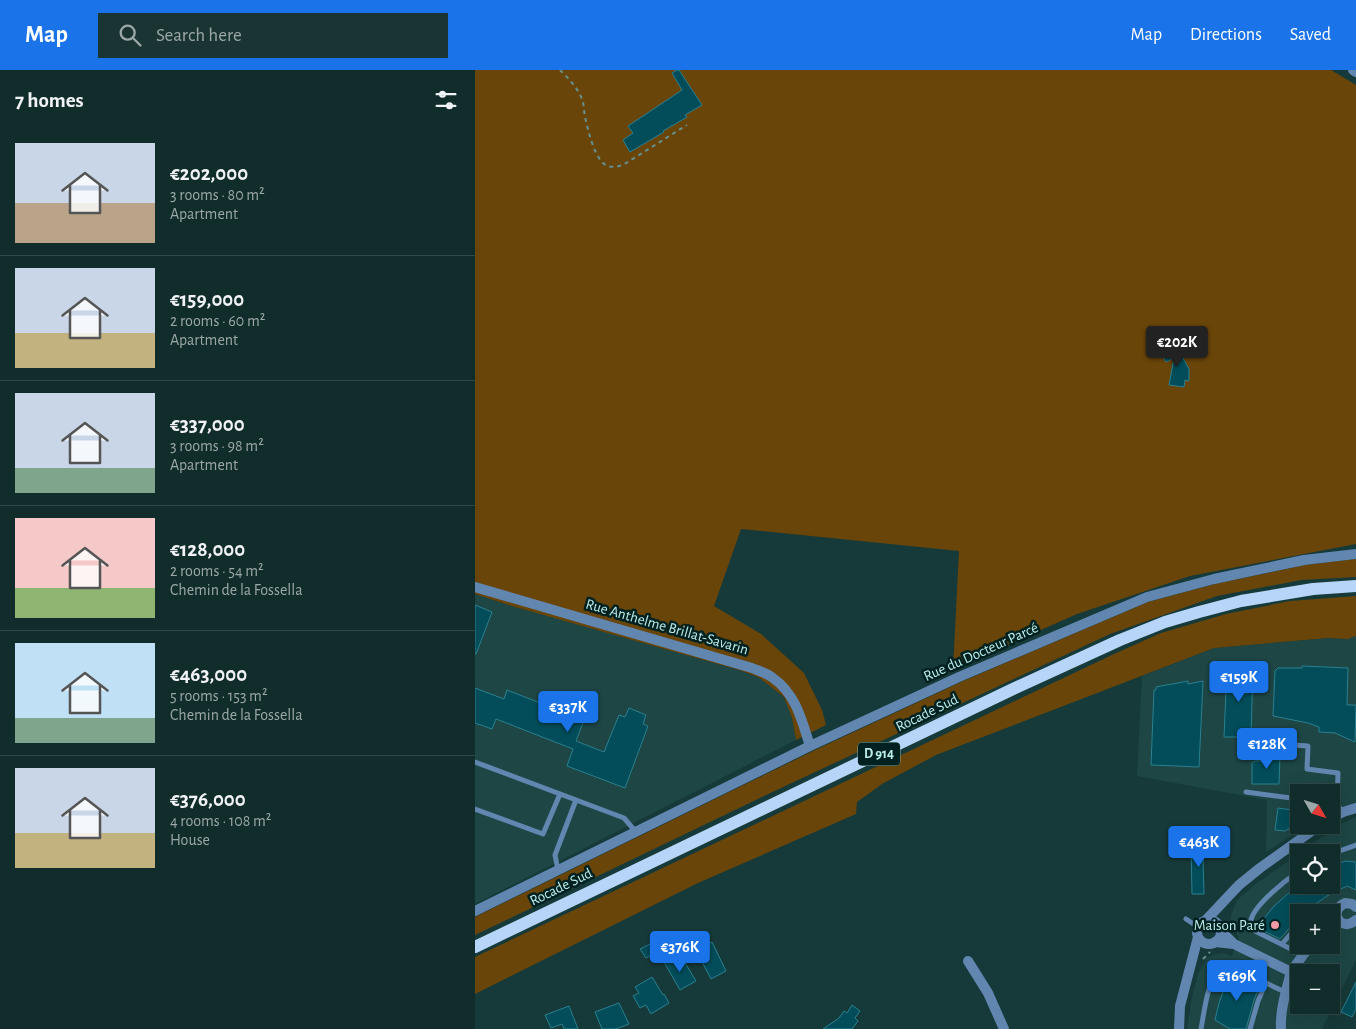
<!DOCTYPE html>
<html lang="en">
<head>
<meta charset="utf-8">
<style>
	body { margin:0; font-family:"Alegreya Sans",sans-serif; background:#193433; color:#f1f3f6; height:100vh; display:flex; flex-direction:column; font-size:19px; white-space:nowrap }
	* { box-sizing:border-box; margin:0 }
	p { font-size:16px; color:#9ca7a9 }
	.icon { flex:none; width:28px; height:28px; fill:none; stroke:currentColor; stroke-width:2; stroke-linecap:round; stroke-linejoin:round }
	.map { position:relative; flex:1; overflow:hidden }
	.panel { display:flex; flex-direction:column; background:#102c2b; width:475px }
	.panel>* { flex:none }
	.needle { width:32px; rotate:129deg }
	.fabs { position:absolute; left:815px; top:714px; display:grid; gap:10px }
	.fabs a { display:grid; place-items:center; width:50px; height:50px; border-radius:0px; background:#102c2b; box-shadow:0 5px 20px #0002,0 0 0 1px #304847; font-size:25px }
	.price { position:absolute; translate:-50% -42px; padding:0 11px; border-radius:5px; background:#1a73e8; color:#fff; font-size:16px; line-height:32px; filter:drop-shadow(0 1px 2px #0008) }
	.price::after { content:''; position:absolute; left:50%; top:30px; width:15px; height:11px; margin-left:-8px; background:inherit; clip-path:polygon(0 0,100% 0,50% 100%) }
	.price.current { background:#222; color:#fff }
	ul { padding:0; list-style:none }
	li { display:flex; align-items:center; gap:15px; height:125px; padding:0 15px }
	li+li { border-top:1px solid #304847 }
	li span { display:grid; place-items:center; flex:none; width:140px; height:100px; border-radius:0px; color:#555 }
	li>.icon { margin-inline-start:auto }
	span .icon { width:60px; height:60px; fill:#fffc; stroke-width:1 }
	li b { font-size:21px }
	h2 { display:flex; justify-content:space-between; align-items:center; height:60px; padding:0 15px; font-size:21px }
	header { display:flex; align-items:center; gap:30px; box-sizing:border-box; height:70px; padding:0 25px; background:#1a73e8; color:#fff }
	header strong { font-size:24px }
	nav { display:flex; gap:28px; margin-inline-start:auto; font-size:18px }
	.search { width:350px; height:45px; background:#193433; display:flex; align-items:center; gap:12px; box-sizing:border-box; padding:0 18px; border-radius:0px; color:#9ca7a9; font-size:19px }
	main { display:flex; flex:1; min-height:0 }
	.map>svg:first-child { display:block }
	.built { fill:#1d4645; fill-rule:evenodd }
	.green { fill:#694509 }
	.building { fill:#024d59; stroke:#2a8090 }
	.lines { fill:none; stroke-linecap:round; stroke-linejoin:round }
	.path { stroke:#65908e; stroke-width:2; stroke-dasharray:4 4; stroke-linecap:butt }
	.service { stroke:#6186b0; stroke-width:5 }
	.minor { stroke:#6186b0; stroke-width:10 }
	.tertiary { stroke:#6186b0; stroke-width:10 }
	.primary { stroke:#b7d5f8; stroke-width:12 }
	.poi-dot { fill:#f49aa5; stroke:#002120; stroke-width:2 }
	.labels { text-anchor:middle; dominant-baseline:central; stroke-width:5; stroke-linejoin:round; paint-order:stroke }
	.shield { fill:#002120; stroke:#83b0ae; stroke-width:1 }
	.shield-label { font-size:14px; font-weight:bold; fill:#bbeeeb }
	.street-label { font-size:15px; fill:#bbeeeb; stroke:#002120 }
	.poi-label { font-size:15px; fill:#bbeeeb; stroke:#002120; text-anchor:end }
</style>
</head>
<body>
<header>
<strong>Map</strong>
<div class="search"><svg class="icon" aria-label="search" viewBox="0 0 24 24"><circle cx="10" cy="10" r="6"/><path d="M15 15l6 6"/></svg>Search here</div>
<nav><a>Map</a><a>Directions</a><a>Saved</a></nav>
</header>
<main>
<section class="panel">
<h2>7 homes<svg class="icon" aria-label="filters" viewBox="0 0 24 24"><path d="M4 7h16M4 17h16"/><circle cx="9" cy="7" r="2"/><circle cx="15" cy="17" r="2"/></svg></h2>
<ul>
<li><span style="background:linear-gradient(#c9d6e8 60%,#b9a48a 0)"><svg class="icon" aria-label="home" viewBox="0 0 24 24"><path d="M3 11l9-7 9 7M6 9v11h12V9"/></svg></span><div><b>€202,000</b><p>3 rooms · 80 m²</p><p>Apartment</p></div></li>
<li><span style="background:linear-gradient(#c9d6e8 65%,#c2b280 0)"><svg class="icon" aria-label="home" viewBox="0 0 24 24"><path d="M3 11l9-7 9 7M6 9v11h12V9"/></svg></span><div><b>€159,000</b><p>2 rooms · 60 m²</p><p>Apartment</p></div></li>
<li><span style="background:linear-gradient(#c9d6e8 75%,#7fa58c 0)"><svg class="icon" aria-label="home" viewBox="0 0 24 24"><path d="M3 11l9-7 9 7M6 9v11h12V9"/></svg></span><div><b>€337,000</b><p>3 rooms · 98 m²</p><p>Apartment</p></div></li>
<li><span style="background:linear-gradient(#f6c9c9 70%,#8fb573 0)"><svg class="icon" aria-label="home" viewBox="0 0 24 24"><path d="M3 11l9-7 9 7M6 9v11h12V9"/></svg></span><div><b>€128,000</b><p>2 rooms · 54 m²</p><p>Chemin de la Fossella</p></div></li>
<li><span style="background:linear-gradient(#bfe0f5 75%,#7fa58c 0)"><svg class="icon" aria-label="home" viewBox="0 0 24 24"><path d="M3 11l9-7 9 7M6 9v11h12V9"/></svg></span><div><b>€463,000</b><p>5 rooms · 153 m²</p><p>Chemin de la Fossella</p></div></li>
<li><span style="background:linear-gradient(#c9d6e8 65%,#c2b280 0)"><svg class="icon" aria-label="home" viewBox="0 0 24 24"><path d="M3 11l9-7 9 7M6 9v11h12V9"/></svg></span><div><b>€376,000</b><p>4 rooms · 108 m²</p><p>House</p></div></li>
</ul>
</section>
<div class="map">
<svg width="881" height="959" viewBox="0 0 881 959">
	<rect width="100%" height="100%" fill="#163a39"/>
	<path class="built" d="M 0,524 L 40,537 L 264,600 L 283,607 L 309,627 L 317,648 L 321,670 L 0,834 Z
		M 881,566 L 881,734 L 856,741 L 856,722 L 824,722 L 824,755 L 834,755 L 791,782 L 792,730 L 662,706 L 667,606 L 739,578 L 853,568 L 873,569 Z
		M 881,747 L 881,890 L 847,959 L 712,959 L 717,927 L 723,904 L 732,888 L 739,885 L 749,883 L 757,886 L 764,867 L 755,855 L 756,845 L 762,830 L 782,813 L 824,784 L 824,815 L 856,815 L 856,782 L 825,782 L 868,753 ZM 824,842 L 856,842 L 856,875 L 824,875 ZM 824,902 L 856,902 L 856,935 L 824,935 Z"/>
	<path class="green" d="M 0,0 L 856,0 L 881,15 L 881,474 L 715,506 L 602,544 L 478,599 L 484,481 L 266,459 L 239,536 L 286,564 L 329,603 L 347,640 L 351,655 L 321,670 L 317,648 L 309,627 L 283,607 L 264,600 L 40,537 L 0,524 Z
		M 881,489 L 881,507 L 826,510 L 742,526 L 635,564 L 289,726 L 0,865 L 0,847 L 338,681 L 486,612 L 673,532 L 740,514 L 830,495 Z
		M 881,526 L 881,566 L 873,569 L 853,568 L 739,578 L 461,685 L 407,714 L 382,732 L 381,744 L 223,813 L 0,924 L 0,887 L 639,584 L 686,563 L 751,544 L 815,531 Z"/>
	<path class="building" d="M 202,0 L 204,0 L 227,35 L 210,45 L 212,47 L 188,61 L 189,62 L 155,82 L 148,70 L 158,63 L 153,56 L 207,20 L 197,3 Z
		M 702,277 L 714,299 L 714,311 L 710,310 L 709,317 L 694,315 L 699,288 L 691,292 L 687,285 Z
		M 0,535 L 17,542 L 1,584 L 0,584 Z
		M 827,596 L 873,598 L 872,635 L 881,635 L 880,672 L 860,663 L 844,662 L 844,657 L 833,653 L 798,646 L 800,601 L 803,598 L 827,598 Z
		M 752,599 L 778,599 L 776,667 L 749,667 Z
		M 713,611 L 713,614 L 728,611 L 724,697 L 676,695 L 679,620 L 681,620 L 681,617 Z
		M 0,618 L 29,629 L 32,620 L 109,650 L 101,671 L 129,682 L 144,645 L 150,647 L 154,638 L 171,645 L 168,654 L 173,656 L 150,718 L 92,696 L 98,679 L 21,649 L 17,659 L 0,653 Z
		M 788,684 L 805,685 L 804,714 L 777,714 L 777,693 L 780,691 L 788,691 Z
		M 803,738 L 824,741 L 824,752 L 810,761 L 800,760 Z
		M 737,776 L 737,787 L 728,787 L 729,824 L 717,824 L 716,777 Z
		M 870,791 L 881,792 L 881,820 L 872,816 L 852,826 L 829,842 L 824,842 L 824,847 L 805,869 L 783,858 L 787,851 L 799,836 L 823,815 L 856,815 L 856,796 Z
		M 237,872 L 251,901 L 236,909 L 221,880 Z
		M 177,873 L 182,882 L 171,888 L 165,879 Z
		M 202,885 L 205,893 L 209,891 L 221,911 L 205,920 L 189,892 Z
		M 756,901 L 785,915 L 779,930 L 771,959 L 755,959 L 740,950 L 744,933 Z
		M 177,907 L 188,925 L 189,924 L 194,933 L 176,944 L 171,935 L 165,938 L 158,926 L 164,923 L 160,917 Z
		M 881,912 L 881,939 L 877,947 L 866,942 Z
		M 144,933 L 154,954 L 141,959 L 127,959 L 120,942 Z
		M 377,935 L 385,941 L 380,948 L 383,951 L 377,959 L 348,959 L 364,948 L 369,941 L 372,943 Z
		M 94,936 L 103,959 L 89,959 L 87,954 L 76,958 L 70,945 Z"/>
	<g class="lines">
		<path class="path" d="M 85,0 C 94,9 104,19 108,32 C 109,37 109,42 110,47 C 113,60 120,92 133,96 C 138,98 143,96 148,95 L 212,55
			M 728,889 L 735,882"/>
		<path class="service" d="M 788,673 L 833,676 L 832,699 L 863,703 L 862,735
			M 0,692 L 149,748 L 161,762
			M 771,722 L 824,729
			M 856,734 L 862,735 L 868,742
			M 0,739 L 68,764 L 85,724
			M 856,784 L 881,775
			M 83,800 L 80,785 L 101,730
			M 824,801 C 811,810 779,835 776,850 C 776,854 778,857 780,861 L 828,885
			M 837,842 L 844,837 L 850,837 L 861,844
			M 711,849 L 723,857
			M 807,874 L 824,854
			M 726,959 C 730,937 732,912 747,895 L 753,895 L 810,922
			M 775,959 L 783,931 L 791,913"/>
		<path class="minor" d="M 0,517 L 277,598 C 284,601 292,603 298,608 C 321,624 327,651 335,676
			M 881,837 L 877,834 L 870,833 C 852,842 867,863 881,850
			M 0,841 L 335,676 L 484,607 L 672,527 L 739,509 L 829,490 L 881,484
			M 746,861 L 759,874 L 816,902 C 811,921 805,940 806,959
			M 740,872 L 759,874
			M 493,891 L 513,923 L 529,959
			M 816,902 L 828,885 L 837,875"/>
		<path class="tertiary" d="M 878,0 L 881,2
			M 856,748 L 868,742 L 881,738
			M722 862a12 12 0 1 1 24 0a12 12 0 1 1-24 0Z
			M 731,850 L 764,815 L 785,798 L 845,755
			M 704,959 L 705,936 L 723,867"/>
		<path class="primary" d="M 0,877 L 538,619 L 645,570 L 690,552 L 724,542 L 766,531 L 838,519 L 881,516"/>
	</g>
	<circle class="poi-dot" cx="800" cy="855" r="5"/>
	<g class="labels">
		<rect class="shield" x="383" y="672.5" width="42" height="23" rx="4"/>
		<g class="shield-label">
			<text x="404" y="684">D 914</text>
		</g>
		<g class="street-label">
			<text transform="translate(192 557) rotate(16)">Rue Anthelme Brillat-Savarin</text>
			<text transform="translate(506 582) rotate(-24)">Rue du Docteur Parcé</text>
			<text transform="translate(452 643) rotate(-26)">Rocade Sud</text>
			<text transform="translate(86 817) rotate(-26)">Rocade Sud</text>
		</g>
		<g class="poi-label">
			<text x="790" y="855">Maison Paré</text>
		</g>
	</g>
</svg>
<div class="fabs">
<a><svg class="needle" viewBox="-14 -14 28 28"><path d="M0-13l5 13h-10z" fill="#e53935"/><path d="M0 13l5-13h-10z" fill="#9ca7a9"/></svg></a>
<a><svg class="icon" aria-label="locate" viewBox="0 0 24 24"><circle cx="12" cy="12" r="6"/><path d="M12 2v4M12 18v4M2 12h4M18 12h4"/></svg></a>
<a>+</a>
<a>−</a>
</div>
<b class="price current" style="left:702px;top:298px">€202K</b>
<b class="price" style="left:764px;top:633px">€159K</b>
<b class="price" style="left:93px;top:663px">€337K</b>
<b class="price" style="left:792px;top:700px">€128K</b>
<b class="price" style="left:724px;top:798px">€463K</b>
<b class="price" style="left:205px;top:903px">€376K</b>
<b class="price" style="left:762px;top:932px">€169K</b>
</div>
</main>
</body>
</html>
